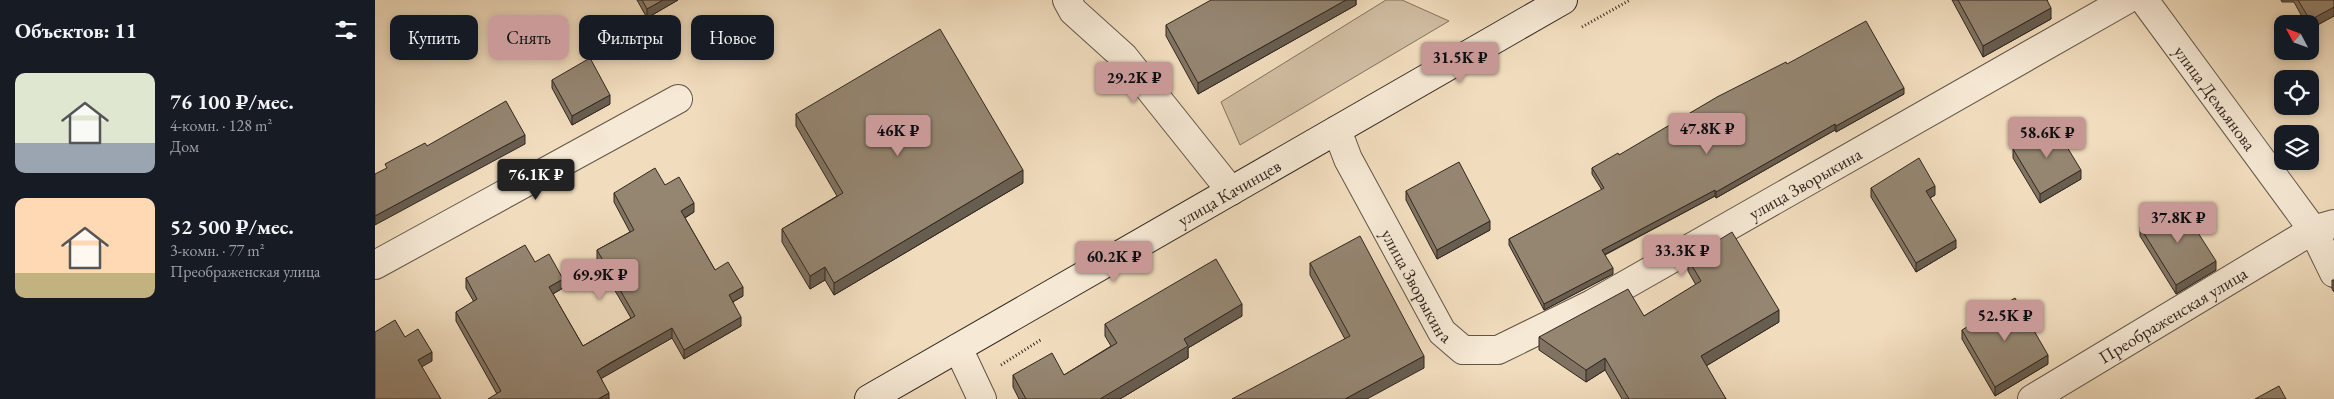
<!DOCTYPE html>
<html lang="ru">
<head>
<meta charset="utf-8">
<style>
	body { margin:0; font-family:"EB Garamond",serif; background:#242831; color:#f1f3f6; height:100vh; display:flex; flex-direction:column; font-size:19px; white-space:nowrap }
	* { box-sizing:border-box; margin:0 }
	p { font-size:16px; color:#9ea1a6 }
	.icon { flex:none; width:28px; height:28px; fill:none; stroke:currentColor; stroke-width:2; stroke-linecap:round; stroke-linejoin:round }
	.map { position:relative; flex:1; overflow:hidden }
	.side { display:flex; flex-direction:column; background:#171b24; width:375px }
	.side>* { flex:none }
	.guide { position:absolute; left:15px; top:15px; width:475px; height:45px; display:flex; gap:10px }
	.needle { width:32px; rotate:311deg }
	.tools { position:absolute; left:1899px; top:15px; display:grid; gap:10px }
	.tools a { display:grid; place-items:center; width:45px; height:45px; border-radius:10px; background:#171b24; box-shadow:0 2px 8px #0003; font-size:25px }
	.price { position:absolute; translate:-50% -42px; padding:0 11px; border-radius:5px; background:#c59692; color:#111; font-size:16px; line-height:32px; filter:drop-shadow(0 1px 2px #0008) }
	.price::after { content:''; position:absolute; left:50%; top:30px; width:15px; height:11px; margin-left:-8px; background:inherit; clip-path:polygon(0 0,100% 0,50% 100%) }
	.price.current { background:#222; color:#fff }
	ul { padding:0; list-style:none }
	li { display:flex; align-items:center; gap:15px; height:125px; padding:0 15px }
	li span { display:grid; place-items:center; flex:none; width:140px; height:100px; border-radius:10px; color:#555 }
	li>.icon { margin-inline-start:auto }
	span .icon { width:60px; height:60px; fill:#fffc; stroke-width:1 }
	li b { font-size:21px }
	h2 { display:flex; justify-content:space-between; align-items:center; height:60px; padding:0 15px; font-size:21px }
	.tag { padding:0 18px; border-radius:10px; background:#171b24; box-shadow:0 2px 8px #0003; font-size:18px; line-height:45px }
	.tag.current { background:#c59692; color:#111 }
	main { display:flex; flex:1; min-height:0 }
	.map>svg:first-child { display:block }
	.green { fill:#d1bea3; stroke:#827262 }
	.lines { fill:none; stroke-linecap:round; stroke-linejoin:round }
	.street-casing { stroke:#625448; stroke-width:30 }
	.secondary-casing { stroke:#322720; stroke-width:30 }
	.path { stroke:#322720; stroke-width:3; stroke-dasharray:1 2.5; stroke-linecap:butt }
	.street { stroke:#f6e9d5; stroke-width:28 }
	.secondary { stroke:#f6e9d5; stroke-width:28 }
	.wall { fill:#807362; stroke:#322720 }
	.shaded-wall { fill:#685e50; stroke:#322720 }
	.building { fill:#958672; stroke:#322720 }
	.labels { text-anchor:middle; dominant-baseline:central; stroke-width:4; stroke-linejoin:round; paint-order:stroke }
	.street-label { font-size:18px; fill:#322720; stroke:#f6e9d5 }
</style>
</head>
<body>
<main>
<section class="side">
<h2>Объектов: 11<svg class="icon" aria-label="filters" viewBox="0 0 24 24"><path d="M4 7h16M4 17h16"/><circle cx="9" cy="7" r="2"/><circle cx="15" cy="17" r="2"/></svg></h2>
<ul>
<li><span style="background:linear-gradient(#dfe7d0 70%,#9aa5b1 0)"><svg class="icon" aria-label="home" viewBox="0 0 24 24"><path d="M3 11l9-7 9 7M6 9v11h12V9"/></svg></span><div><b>76 100 ₽/мес.</b><p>4-комн. · 128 m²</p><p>Дом</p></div></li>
<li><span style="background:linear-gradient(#ffd9b3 75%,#c2b280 0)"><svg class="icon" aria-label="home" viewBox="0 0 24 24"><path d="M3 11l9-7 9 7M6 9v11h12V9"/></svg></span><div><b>52 500 ₽/мес.</b><p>3-комн. · 77 m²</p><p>Преображенская улица</p></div></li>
</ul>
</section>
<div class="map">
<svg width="1959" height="399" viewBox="0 0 1959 399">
	<rect width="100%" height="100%" fill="#f1ddbe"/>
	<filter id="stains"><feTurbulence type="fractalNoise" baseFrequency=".004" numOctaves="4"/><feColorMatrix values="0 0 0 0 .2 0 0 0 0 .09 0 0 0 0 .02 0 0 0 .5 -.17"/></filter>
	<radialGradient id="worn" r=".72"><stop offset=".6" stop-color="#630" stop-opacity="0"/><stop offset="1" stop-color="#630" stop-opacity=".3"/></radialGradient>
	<path class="green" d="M 1011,0 L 1027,0 L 1074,21 L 865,145 L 846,102 Z"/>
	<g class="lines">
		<defs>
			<g id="street">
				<path d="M 692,0 L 698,11 L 749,57 L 856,191"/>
				<path id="s1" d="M 1769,0 L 1938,230 L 1959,273"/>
				<path id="s2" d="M 962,130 L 973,159 L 1067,332 L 1088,350 L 1123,350 L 1217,304 L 1751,0"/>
				<path d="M 0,265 L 303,99"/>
				<path d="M 583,348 L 607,399"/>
				<path id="s3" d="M 1657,399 L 1938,230 L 1959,224"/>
			</g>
			<g id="secondary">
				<path id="s4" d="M 494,399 L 1188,0"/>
			</g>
		</defs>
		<use href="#street" class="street-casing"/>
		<use href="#secondary" class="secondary-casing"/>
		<path class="path" d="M 1207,27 L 1255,0
			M 626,365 L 667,339"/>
		<use href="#street" class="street"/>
		<use href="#secondary" class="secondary"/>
	</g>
	<path class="wall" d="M 262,0 L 303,0 L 272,18 Z
		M 981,0 L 981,5 L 823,94 L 791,36 L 791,25 Z
		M 1577,0 L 1672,0 L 1676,19 L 1608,57 Z
		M 1906,0 L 1959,0 L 1959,16 L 1935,29 L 1935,24 L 1931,24 L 1919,2 L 1907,2 Z
		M 177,80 L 235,104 L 197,125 L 177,88 Z
		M 1529,94 L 1461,132 L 1460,130 L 1341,198 L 1340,196 L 1230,255 L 1238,274 L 1169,310 L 1134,245 L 1134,239 L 1227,190 L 1217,174 L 1217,168 L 1244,155 Z
		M 421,114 L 648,183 L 459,295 L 450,280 L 435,289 L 407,242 L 407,229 L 462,196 L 421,126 Z
		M 1638,149 L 1706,179 L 1665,203 L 1638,158 Z
		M 290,185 L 319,212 L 310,218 L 340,270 L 368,296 L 358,302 L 366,326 L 309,359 L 297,338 L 226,378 L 234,399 L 122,394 L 81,321 L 81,312 L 99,302 L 91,288 L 91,278 L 160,262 L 188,288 L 178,294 L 208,346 L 256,318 L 222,260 L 222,250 L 255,232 L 239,202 L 239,193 Z
		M 1496,188 L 1560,195 L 1555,198 L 1581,248 L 1541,272 L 1496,197 Z
		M 1031,191 L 1115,230 L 1062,259 L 1031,200 Z
		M 1765,227 L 1841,270 L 1801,294 L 1765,236 Z
		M 1313,259 L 1404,322 L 1331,366 L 1351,399 L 1247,399 L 1230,370 L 1211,382 L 1164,350 L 1164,337 L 1269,316 L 1321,285 L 1313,271 Z
		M 935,263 L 1049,368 L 970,339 L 935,275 Z
		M 1957,280 L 1959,280 L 1959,292 L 1957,289 Z
		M 867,316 L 813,348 L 813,358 L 745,399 L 644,399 L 638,387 L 638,375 L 689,375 L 736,346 L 730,336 L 730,324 Z
		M 1587,330 L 1673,364 L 1620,396 L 1587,339 Z"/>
	<path class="shaded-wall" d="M 288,0 L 303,0 L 272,18 L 272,9 Z
		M 971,0 L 981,0 L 981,5 L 823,94 L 823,83 Z
		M 1959,7 L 1959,16 L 1935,29 L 1935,20 Z
		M 1676,8 L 1676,19 L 1608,57 L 1608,46 Z
		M 1529,88 L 1529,94 L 1461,132 L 1461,126 Z
		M 235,95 L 235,104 L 197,125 L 197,116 Z
		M 1460,124 L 1460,130 L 1341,198 L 1341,192 Z
		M 150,135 L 150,144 L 0,225 L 0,216 Z
		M 648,170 L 648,183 L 459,295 L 459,283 Z
		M 1706,170 L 1706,179 L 1665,203 L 1665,194 Z
		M 1560,186 L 1560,195 L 1551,200 L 1551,191 Z
		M 1340,190 L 1340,196 L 1227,256 L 1227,250 Z
		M 319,203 L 319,212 L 306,220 L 306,211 Z
		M 1115,221 L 1115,230 L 1062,259 L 1062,250 Z
		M 1581,240 L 1581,248 L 1541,272 L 1541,263 Z
		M 1841,261 L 1841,270 L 1801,294 L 1801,285 Z
		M 450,267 L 450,280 L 435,289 L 435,276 Z
		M 1238,268 L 1238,274 L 1169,310 L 1169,304 Z
		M 188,279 L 188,288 L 174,296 L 174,287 Z
		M 368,287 L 368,296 L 354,304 L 354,295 Z
		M 867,304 L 867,316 L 813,348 L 813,358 L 745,399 L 725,399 L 809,339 Z
		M 1404,310 L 1404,322 L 1326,369 L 1326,356 Z
		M 366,317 L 366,326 L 309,359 L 309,350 Z
		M 297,328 L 297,338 L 222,381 L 222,371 Z
		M 57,352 L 57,361 L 43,369 L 43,360 Z
		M 1673,355 L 1673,364 L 1620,396 L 1620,387 Z
		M 1049,356 L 1049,368 L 992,399 L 970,399 Z
		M 1230,358 L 1230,370 L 1211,382 L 1211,370 Z
		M 234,393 L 234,399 L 223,399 Z"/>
	<path class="building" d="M 267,0 L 288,0 L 272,9 Z
		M 836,0 L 971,0 L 823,83 L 791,25 Z
		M 1583,0 L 1672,0 L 1676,8 L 1608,46 Z
		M 1923,0 L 1959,0 L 1959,7 L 1935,20 Z
		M 1491,21 L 1529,88 L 1461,126 L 1460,124 L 1341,192 L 1340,190 L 1227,250 L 1238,268 L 1169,304 L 1134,239 L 1229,188 L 1217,168 L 1243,153 L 1244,155 L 1342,97 L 1411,62 L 1412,64 Z
		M 565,29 L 648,170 L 459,283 L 450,267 L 435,276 L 407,229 L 468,193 L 421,114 Z
		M 215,58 L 235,95 L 197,116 L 177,80 Z
		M 131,101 L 150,135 L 0,216 L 0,174 L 12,168 L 10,164 L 50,143 L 52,146 Z
		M 1678,124 L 1706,170 L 1665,194 L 1638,149 Z
		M 1544,158 L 1560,186 L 1551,191 L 1581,240 L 1541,263 L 1496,188 Z
		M 1084,162 L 1115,221 L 1062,250 L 1031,191 Z
		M 280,168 L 290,185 L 304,177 L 319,203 L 306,211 L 340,270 L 353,262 L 368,287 L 354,295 L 366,317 L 309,350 L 297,328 L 235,363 L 222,371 L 234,393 L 223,399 L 113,399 L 126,391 L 81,312 L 102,299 L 91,278 L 150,245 L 160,262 L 174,254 L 188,279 L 174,287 L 208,346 L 260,316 L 222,250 L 259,230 L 239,193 Z
		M 1804,203 L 1841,261 L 1801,285 L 1765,227 Z
		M 1357,232 L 1404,310 L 1326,356 L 1351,399 L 1254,399 L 1230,358 L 1211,370 L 1164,337 L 1253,289 L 1269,316 L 1326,281 L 1313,259 Z
		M 985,236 L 1049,356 L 970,399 L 857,399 L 975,336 L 935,263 Z
		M 841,259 L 867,304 L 809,339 L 813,346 L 725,399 L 651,399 L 638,375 L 677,353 L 689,375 L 742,343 L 730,324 Z
		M 1640,298 L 1673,355 L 1620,387 L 1587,330 Z
		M 20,320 L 30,337 L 43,329 L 57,352 L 43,360 L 66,399 L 0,399 L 0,332 Z
		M 1904,386 L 1911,399 L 1880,399 Z"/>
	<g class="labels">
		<g class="street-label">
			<text stroke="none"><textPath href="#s1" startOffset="121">улица Демьянова</textPath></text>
			<text stroke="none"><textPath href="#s2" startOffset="640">улица Зворыкина</textPath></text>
			<text stroke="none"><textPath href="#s4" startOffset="415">улица Качинцев</textPath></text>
			<text stroke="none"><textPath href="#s2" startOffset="175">улица Зворыкина</textPath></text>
			<text stroke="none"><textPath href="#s3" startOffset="164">Преображенская улица</textPath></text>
		</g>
	</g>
	<rect width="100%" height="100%" filter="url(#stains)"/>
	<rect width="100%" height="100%" fill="url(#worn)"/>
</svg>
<div class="tools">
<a><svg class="needle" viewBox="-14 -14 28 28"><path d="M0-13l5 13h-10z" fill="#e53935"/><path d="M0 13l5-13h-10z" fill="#9ea1a6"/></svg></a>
<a><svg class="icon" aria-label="locate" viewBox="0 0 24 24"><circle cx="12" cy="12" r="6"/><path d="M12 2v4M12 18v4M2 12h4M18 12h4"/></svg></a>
<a><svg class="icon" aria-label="layers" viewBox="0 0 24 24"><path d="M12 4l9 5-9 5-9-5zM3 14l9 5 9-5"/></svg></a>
</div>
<b class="price" style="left:1085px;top:84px">31.5K ₽</b>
<b class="price" style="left:759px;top:104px">29.2K ₽</b>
<b class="price" style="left:1332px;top:155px">47.8K ₽</b>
<b class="price" style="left:523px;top:157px">46K ₽</b>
<b class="price" style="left:1672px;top:159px">58.6K ₽</b>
<b class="price current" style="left:161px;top:201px">76.1K ₽</b>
<b class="price" style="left:1803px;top:244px">37.8K ₽</b>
<b class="price" style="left:1307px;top:277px">33.3K ₽</b>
<b class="price" style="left:739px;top:283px">60.2K ₽</b>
<b class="price" style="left:225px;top:301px">69.9K ₽</b>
<b class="price" style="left:1630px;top:342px">52.5K ₽</b>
<div class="guide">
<a class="tag">Купить</a>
<a class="tag current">Снять</a>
<a class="tag">Фильтры</a>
<a class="tag">Новое</a>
</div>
</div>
</main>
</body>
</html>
